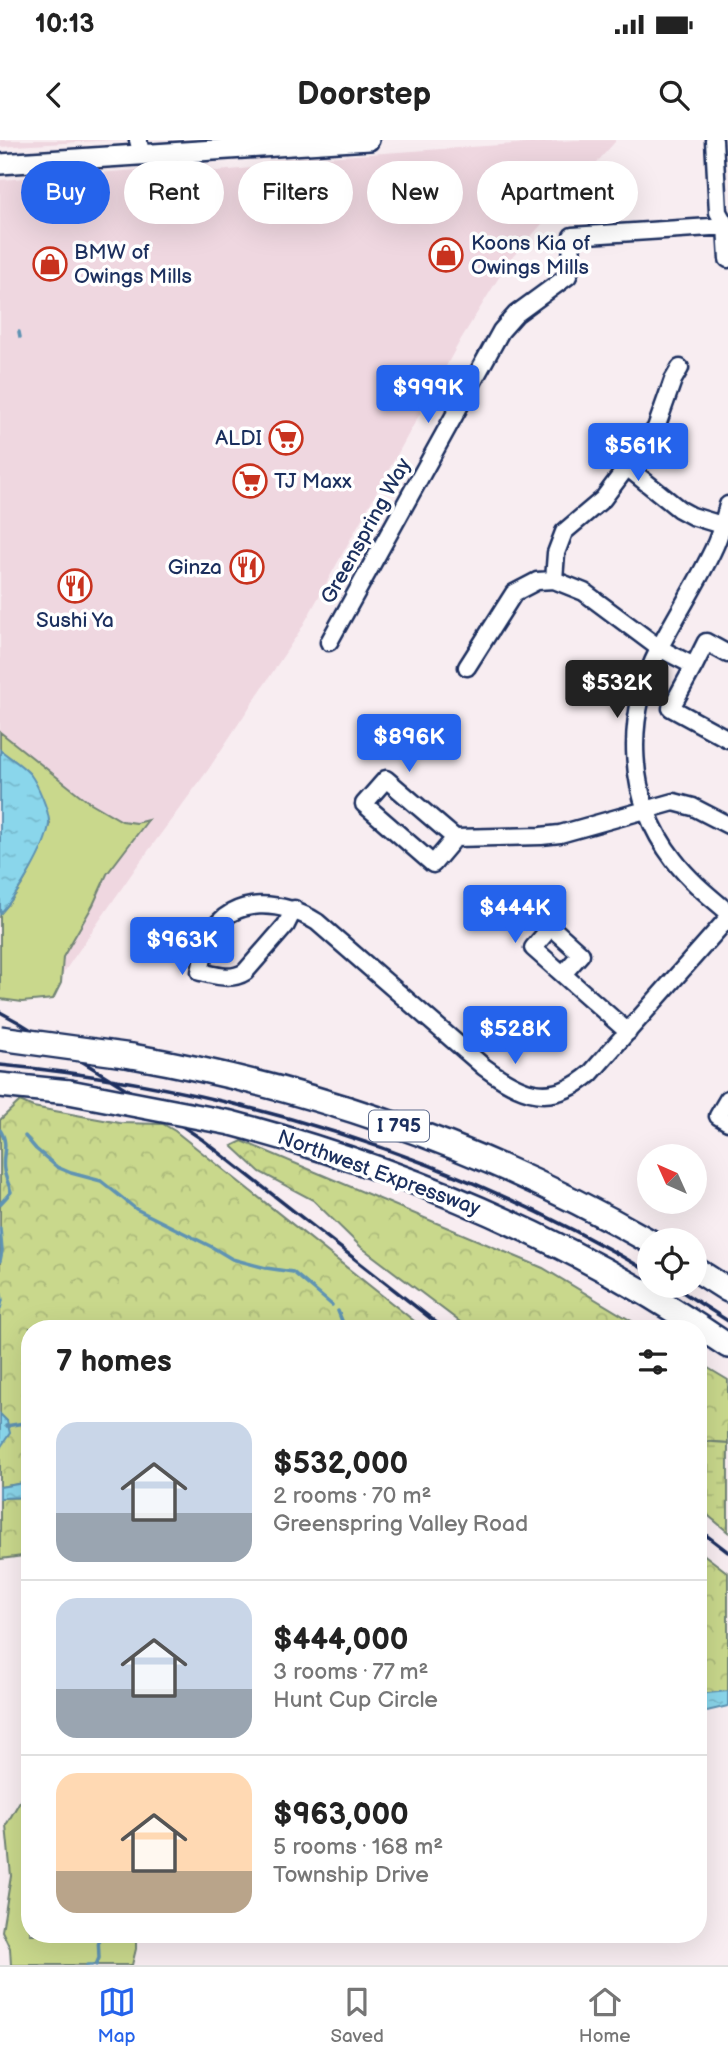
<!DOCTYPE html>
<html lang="en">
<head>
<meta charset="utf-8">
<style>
	body { margin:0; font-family:"Balsamiq Sans",sans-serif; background:#f2f2f2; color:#222; height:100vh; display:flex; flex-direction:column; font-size:26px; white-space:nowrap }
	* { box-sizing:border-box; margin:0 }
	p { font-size:23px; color:#767676 }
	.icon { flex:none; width:38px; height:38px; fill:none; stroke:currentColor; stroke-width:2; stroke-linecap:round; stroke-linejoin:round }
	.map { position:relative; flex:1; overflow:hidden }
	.panel { position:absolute; left:21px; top:1180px; width:686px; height:623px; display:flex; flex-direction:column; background:#fff; border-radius:28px; box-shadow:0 7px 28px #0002 }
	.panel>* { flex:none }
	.guide { position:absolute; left:21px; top:21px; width:686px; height:63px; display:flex; gap:14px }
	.needle { width:46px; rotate:315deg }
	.controls { position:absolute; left:637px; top:1004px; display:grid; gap:14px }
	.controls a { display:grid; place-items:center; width:70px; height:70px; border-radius:50%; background:#fff; box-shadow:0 7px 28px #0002; font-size:35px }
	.price { position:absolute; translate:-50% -60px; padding:0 16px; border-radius:7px; background:#2563eb; color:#fff; font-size:23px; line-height:46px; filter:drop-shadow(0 2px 4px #0008) }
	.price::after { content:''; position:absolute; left:50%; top:42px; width:21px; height:16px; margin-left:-10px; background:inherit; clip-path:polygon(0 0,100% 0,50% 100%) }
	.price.selected { background:#222; color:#fff }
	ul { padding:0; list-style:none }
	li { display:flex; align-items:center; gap:21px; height:175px; padding:0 35px }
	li+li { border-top:2px solid #e0e0e0 }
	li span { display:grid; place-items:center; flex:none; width:196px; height:140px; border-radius:21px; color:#555 }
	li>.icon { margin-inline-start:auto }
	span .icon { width:84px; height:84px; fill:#fffc; stroke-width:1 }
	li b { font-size:30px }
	h2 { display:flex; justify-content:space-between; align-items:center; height:84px; padding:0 35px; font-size:30px }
	.chip { padding:0 24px; border-radius:32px; background:#fff; box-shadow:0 7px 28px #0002; font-size:24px; line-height:63px }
	.chip.selected { background:#2563eb; color:#fff }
	.status { display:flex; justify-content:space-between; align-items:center; height:49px; padding:0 35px; background:#fff; direction:ltr }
	.status svg { height:19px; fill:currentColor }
	header { display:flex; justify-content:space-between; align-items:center; height:91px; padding:0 35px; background:#fff; font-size:32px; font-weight:800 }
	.tabs { display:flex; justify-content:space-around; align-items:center; height:98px; border-top:2px solid #e0e0e0; background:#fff; font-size:19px; color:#767676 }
	.tabs a { display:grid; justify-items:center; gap:4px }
	.tabs .selected { color:#2563eb }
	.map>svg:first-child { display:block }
	.built { fill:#efd7e0 }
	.grass { fill:#c9d88c; stroke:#728475; stroke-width:2 }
	.forest { fill:url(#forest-crowns); stroke:#728475; stroke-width:2 }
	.wetland { fill:url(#wetland-marsh); stroke:#728475; stroke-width:2 }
	.water { fill:url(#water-ripples); stroke:#5e93b3; stroke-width:2 }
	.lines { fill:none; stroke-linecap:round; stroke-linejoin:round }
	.stream { stroke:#5e93b3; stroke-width:3.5 }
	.minor-casing { stroke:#1b2f5e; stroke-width:21 }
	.major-casing { stroke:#1b2f5e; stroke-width:24 }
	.highway-casing { stroke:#1b2f5e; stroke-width:28 }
	.minor { stroke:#fff; stroke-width:16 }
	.major { stroke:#fff; stroke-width:19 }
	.highway { stroke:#fff; stroke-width:23 }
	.rail { stroke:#1b2f5e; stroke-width:3.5 }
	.highway-bridge-casing { stroke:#1b2f5e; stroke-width:28; stroke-linecap:butt }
	.highway-bridge { stroke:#fff; stroke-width:23 }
	.labels { text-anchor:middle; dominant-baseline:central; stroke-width:7; stroke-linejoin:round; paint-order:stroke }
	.shield { fill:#fff; stroke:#5f6d8e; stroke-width:2 }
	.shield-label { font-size:19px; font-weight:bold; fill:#1b2f5e }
	.poi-label { font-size:21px; fill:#1b2f5e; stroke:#fff; text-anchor:start }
	.street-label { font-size:21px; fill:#1b2f5e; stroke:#fff }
</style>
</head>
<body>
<div class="status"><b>10:13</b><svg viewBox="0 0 49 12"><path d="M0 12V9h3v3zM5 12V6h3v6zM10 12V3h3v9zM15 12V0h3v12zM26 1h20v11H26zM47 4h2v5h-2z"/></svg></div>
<header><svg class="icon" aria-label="back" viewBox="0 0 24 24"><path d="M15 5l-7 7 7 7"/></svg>Doorstep<svg class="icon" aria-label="search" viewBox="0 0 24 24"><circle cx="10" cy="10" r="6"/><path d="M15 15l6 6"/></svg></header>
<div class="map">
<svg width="728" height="1825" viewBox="0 0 728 1825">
	<defs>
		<pattern id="forest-crowns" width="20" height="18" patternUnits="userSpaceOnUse" patternTransform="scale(1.75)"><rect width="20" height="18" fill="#c9d88c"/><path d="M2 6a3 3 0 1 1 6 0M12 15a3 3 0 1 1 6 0" fill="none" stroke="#acba7b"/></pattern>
		<pattern id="wetland-marsh" width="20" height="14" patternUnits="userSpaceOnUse" patternTransform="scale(1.75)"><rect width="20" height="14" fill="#c9d88c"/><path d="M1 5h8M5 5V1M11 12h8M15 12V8" fill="none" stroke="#acba7b"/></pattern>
		<pattern id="water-ripples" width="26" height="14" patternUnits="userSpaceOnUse" patternTransform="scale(1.75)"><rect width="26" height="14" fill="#8ad6eb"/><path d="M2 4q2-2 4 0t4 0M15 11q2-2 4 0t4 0" fill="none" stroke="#76b8cc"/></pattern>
	</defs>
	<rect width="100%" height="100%" fill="#f8edf1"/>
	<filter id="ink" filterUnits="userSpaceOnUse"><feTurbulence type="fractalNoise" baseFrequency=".0143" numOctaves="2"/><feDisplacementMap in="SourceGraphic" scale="14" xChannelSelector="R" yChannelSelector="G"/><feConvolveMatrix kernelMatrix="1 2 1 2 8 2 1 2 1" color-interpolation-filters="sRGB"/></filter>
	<g filter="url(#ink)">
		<path class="built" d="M 0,0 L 113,0 L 0,7 Z
			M 574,0 L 615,0 L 615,2 L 509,121 L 461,199 L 301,489 L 208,630 L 137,726 L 53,848 L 0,818 L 0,40 L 180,27 L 182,34 L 277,26 L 326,17 Z"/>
		<path class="grass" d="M 0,592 L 86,660 L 122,681 L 136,683 L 148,680 L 107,734 L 93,765 L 63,817 L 61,843 L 53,859 L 22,862 L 0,859 L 0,774 C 24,748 38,716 50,683 L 30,634 L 0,610 Z
			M 30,1644 L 30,1794 L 136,1794 L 136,1809 L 132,1825 L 11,1825 L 10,1808 L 2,1791 L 11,1736 L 6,1685 Z"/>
		<path class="forest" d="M 20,961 L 33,967 L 120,983 L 163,984 L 175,991 L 423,1188 L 30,1188 L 30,1342 L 0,1347 L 0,1308 L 7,1281 L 0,1274 L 0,980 Z
			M 242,1001 L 543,1128 L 643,1188 L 468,1188 L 361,1107 L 313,1060 L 260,1032 L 232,1006 Z
			M 698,1222 L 728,1240 L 728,1303 L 698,1301 Z
			M 30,1357 L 30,1415 L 0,1419 L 0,1358 Z
			M 698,1410 L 728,1433 L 728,1551 L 725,1553 L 698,1553 Z"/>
		<path class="wetland" d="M 698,1301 L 728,1303 L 728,1392 L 698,1367 Z"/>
		<path class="water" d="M 0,610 C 9,617 22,625 30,634 C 37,643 50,672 49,684 C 46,709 17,755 0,774 Z
			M 0,1274 L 7,1281 L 10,1293 L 0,1308 Z
			M 30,1342 L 30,1357 L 0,1358 L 0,1347 Z
			M 728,1551 L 728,1566 L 707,1571 L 698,1570 L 698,1554 Z"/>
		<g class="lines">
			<path class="stream" d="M 19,192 L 20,197
				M 0,990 C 10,1005 1,1015 4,1030 C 5,1037 9,1044 11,1052 L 0,1064
				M 25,996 L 36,1009 L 57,1027 L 71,1033 L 101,1041 L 136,1069 L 212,1107 L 232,1119 L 266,1128 L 293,1132 L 332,1165
				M 0,1088 L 2,1111 L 0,1121
				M 0,1150 L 2,1160 L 0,1168
				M 338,1171 L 345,1188
				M 6,1286 L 30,1282
				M 87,1825 L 92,1825
				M 96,1825 L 99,1818 L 98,1794"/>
			<defs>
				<path id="minor" d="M 138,0 L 142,15
					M 714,0 L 718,72 L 726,86 L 728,119
					M 627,327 L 679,369 L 692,376 L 728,387
					M 728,365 C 724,380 720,396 713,410 C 697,444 676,475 659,509 C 624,578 626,658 674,720 C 689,740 709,756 728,772
					M 554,440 L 556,413 L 564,392 L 603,359 L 656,288 L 673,240 L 680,228
					M 329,502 L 501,191 L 516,174 L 568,136 L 571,126 L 572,96 L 726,86
					M 694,526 L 706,502 L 728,514
					M 467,527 L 514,453 L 537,441 L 554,440 L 584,452 L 659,508 L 694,526 L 671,568 L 728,599
					M 455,698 L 433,724 L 364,664 L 386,639 L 455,698 L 541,696 L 560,694 L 674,662 L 693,667 L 728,685
					M 294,769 L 286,785 L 245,832 C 231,841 215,835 200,832 C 203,820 204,807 210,795 C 232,754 284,761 317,782 L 484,927 C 522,955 551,967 590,934 L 728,778
					M 563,834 L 581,814 L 551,787 L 533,808 L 628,892
					M 728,959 L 718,976 L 728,982"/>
				<path id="major" d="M 0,24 L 369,0"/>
				<path id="highway" d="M 132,916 C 314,948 489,1009 649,1101
					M 0,945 L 69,952
					M 231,983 C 408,1030 577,1102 728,1206
					M 695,1129 L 728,1150"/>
			</defs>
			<use href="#minor" class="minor-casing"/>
			<use href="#major" class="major-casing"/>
			<use href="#highway" class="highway-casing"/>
			<use href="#minor" class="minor"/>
			<use href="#major" class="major"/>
			<use href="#highway" class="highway"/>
			<path class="rail" d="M 0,872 L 20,883 L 133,953 L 203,1000 L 443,1188
				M 0,925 C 228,946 452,1015 649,1132
				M 673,1146 L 728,1181
				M 698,1389 L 728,1412"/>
			<defs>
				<path id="highway-bridge" d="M 0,898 L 132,916
					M 69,952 L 231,983"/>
			</defs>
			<use href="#highway-bridge" class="highway-bridge-casing"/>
			<use href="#highway-bridge" class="highway-bridge"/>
		</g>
	</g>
	<defs>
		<symbol id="shop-ring" viewBox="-11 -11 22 22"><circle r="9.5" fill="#fff" stroke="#c8321e" stroke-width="1.5"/><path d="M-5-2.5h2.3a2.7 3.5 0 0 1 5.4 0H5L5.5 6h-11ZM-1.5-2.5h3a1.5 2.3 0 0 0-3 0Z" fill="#c8321e"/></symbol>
		<symbol id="supermarket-ring" viewBox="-11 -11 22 22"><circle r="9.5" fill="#fff" stroke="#c8321e" stroke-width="1.5"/><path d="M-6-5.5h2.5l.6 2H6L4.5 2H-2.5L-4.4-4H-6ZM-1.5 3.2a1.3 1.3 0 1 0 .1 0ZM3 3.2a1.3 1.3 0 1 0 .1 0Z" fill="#c8321e"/></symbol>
		<symbol id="restaurant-ring" viewBox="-11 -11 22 22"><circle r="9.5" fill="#fff" stroke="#c8321e" stroke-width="1.5"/><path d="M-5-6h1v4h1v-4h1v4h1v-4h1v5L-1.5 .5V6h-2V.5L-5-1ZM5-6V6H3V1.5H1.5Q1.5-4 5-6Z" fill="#c8321e"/></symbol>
	</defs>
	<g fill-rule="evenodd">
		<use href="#shop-ring" x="427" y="96" width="38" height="38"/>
		<use href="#shop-ring" x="31" y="105" width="38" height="38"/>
		<use href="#supermarket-ring" x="267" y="279" width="38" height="38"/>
		<use href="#supermarket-ring" x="231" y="322" width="38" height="38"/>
		<use href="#restaurant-ring" x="228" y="408" width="38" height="38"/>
		<use href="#restaurant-ring" x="56" y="427" width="38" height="38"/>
	</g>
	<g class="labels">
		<rect class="shield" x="369" y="970.5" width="60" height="31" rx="5"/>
		<g class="shield-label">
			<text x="399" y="986">I 795</text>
		</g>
		<g class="poi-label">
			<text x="471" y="103">Koons Kia of<tspan x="471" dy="24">Owings Mills</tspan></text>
			<text x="74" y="112">BMW of<tspan x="74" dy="24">Owings Mills</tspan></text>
			<text x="262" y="298" text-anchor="end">ALDI</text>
			<text x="274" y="341">TJ Maxx</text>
			<text x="222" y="427" text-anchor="end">Ginza</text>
			<text x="75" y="480" text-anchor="middle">Sushi Ya</text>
		</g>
		<g class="street-label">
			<text transform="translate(366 391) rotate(-61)">Greenspring Way</text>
			<text transform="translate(379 1033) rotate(20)">Northwest Expressway</text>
		</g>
	</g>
</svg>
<div class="controls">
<a><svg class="needle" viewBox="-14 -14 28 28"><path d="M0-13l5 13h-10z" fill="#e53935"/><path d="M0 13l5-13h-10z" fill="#767676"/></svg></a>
<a><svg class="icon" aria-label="locate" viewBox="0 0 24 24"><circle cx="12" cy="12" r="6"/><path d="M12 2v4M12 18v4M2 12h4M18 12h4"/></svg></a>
</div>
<b class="price" style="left:428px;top:285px">$999K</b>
<b class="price" style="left:638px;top:343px">$561K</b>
<b class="price selected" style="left:617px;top:580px">$532K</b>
<b class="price" style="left:409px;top:634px">$896K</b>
<b class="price" style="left:515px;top:805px">$444K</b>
<b class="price" style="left:182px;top:837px">$963K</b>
<b class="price" style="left:515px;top:926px">$528K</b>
<div class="guide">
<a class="chip selected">Buy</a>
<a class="chip">Rent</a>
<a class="chip">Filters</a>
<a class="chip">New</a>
<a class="chip">Apartment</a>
</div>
<section class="panel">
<h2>7 homes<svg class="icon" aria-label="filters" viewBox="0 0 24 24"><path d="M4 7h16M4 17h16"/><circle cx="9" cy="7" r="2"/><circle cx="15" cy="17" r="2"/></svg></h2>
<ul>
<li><span style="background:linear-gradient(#c9d6e8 65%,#9aa5b1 0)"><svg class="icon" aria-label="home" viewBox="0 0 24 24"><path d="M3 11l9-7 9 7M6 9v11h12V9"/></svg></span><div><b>$532,000</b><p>2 rooms · 70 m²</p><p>Greenspring Valley Road</p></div></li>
<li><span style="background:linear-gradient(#c9d6e8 65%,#9aa5b1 0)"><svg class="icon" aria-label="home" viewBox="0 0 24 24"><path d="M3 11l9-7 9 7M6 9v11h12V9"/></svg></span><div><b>$444,000</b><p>3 rooms · 77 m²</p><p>Hunt Cup Circle</p></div></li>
<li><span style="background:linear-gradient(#ffd9b3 70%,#b9a48a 0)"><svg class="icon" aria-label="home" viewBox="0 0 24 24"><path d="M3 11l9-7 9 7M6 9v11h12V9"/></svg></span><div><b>$963,000</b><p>5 rooms · 168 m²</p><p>Township Drive</p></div></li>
</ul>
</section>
</div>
<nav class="tabs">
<a class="selected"><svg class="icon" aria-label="map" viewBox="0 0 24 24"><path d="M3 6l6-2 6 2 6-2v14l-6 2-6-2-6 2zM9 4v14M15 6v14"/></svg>Map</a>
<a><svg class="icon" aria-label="saved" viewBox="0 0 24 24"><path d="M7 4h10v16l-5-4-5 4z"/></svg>Saved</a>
<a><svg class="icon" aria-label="home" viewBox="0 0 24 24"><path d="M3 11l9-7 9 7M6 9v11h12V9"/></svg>Home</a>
</nav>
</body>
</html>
